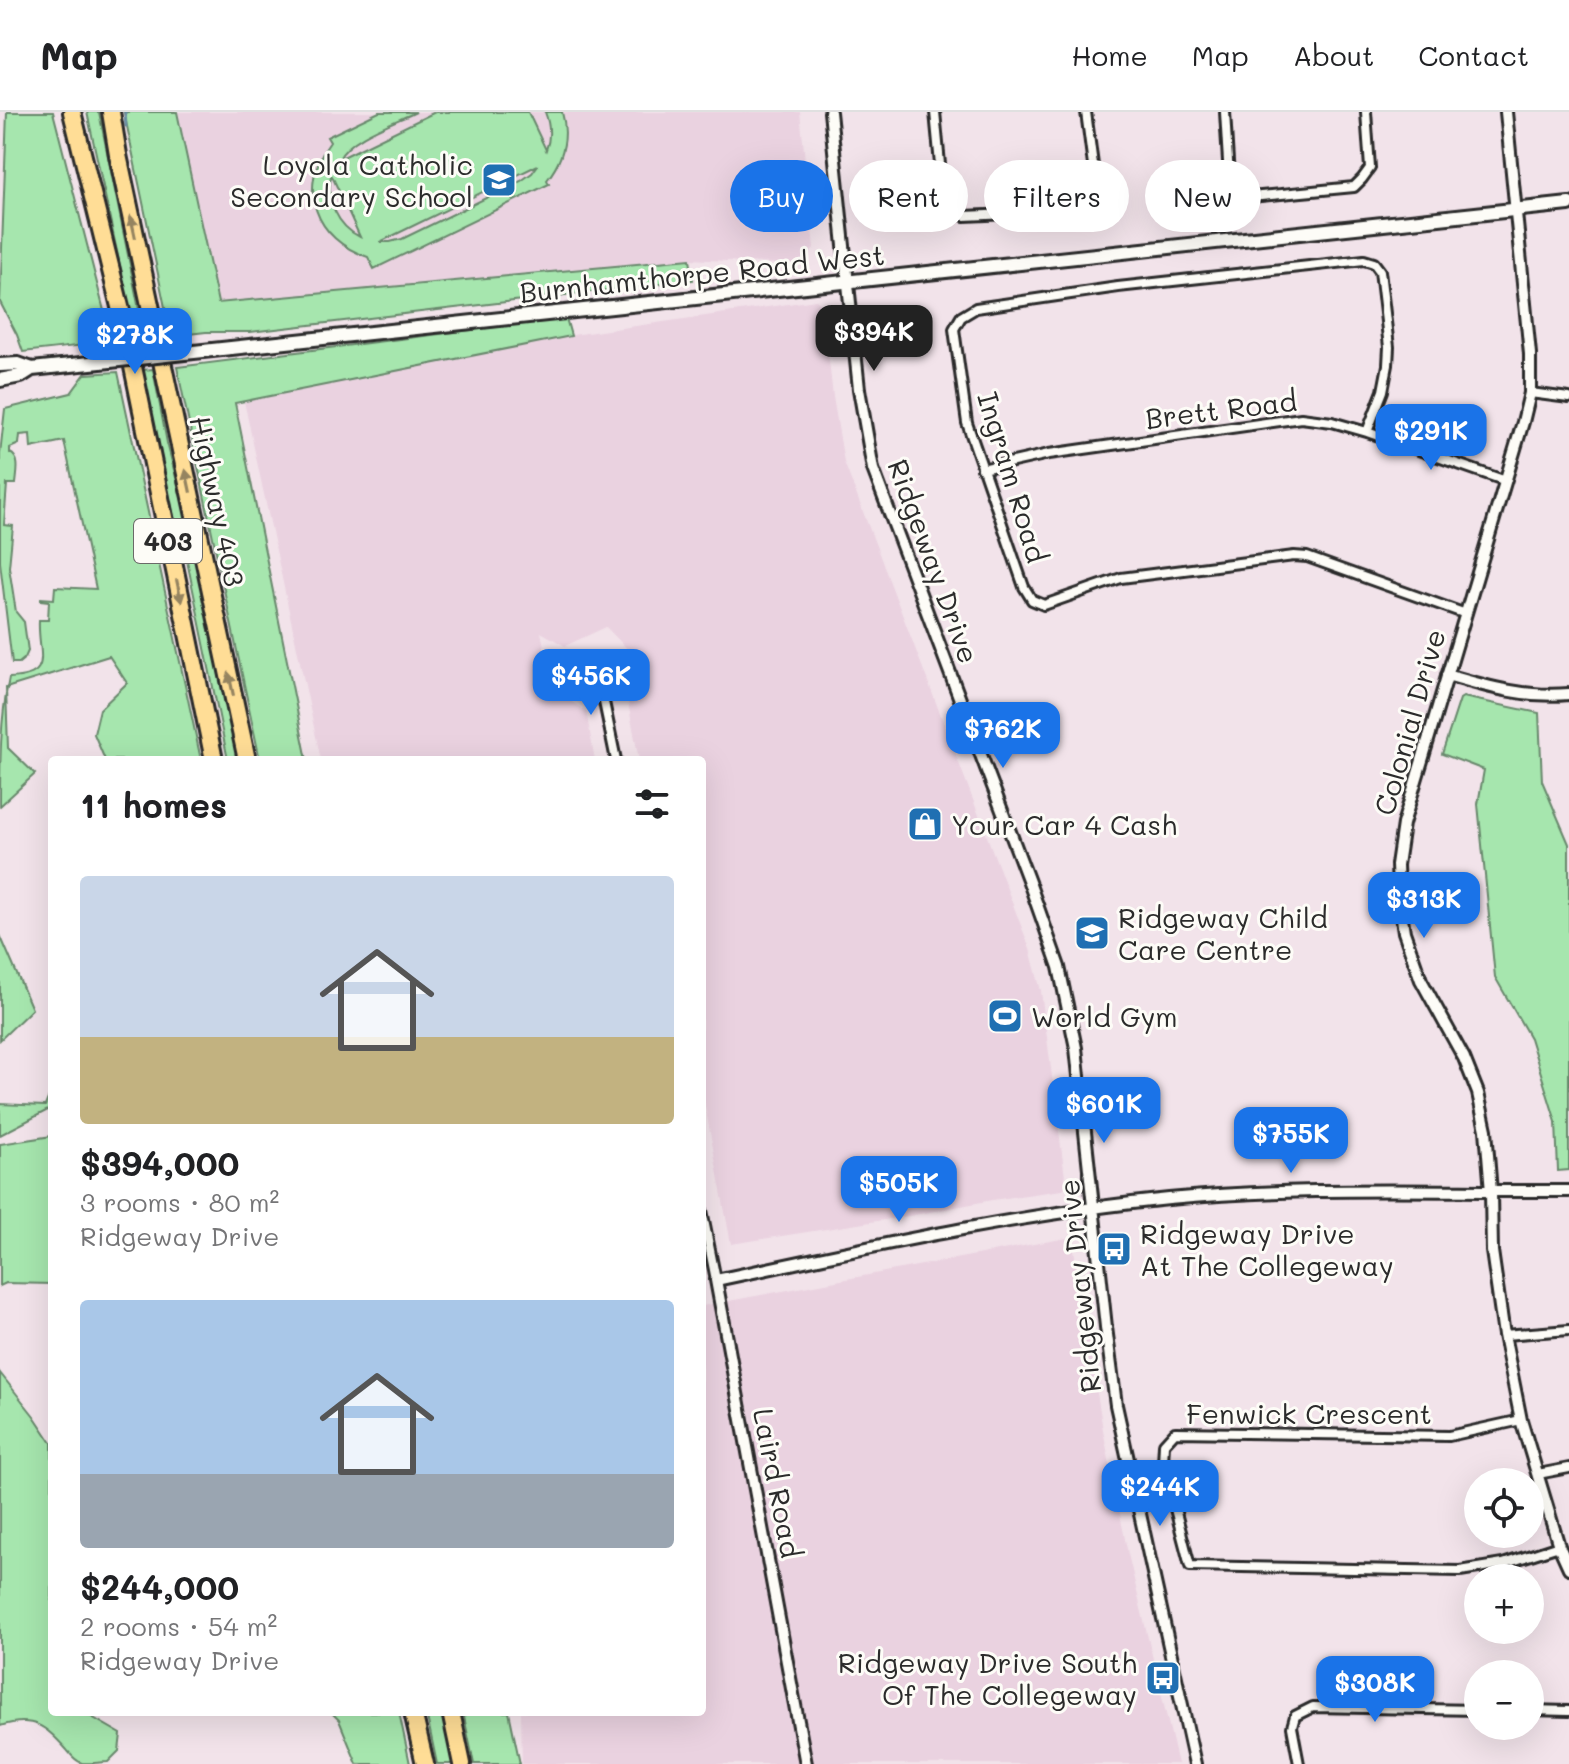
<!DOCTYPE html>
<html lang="en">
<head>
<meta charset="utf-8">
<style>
	body { margin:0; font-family:Mali,sans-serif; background:#f6f6f6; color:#202124; height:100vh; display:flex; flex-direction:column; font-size:30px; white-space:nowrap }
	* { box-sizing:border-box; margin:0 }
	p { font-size:26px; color:#757577 }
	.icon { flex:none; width:44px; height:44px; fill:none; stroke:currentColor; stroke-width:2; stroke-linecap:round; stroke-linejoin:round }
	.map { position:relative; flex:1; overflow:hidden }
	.drawer { position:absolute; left:48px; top:644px; width:658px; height:960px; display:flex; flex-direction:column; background:#fff; border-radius:8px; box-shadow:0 8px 32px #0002 }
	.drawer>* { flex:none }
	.banner { position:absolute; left:730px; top:48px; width:718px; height:72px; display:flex; gap:16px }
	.controls { position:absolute; left:1464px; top:1356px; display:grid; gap:16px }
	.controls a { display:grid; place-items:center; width:80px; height:80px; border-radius:50%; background:#fff; box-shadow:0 8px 32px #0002; font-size:40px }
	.price { position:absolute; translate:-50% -68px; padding:0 18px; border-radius:16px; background:#1a73e8; color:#fff; font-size:26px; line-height:52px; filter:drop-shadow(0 2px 4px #0008) }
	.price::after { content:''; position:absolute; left:50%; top:48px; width:24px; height:18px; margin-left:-12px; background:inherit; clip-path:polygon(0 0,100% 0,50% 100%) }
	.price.selected { background:#222; color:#fff }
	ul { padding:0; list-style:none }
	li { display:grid; align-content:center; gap:16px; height:424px; padding:0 32px }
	li span { display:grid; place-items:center; height:248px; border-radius:8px; color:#555 }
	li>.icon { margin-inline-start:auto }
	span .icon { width:144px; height:144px; fill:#fffc; stroke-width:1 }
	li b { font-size:34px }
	h2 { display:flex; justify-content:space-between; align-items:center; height:96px; padding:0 32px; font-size:34px }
	.pill { padding:0 28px; border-radius:36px; background:#fff; box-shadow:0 8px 32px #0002; font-size:28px; line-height:72px }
	.pill.selected { background:#1a73e8; color:#fff }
	header { display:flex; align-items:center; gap:48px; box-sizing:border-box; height:112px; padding:0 40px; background:#fff; border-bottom:2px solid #e0e0e0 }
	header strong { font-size:38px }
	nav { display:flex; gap:44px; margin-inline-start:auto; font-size:28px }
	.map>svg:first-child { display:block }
	.built { fill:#ead2e0 }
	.green { fill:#a6e6ae; stroke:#68886c; stroke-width:2; fill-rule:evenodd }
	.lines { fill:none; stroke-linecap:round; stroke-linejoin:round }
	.stream { stroke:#688ca1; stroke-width:3 }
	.minor-casing { stroke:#2b2b2b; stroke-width:14 }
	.tertiary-casing { stroke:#2b2b2b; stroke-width:16 }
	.secondary-casing { stroke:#2b2b2b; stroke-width:18 }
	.motorway-casing { stroke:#2b2b2b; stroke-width:22 }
	.minor { stroke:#fdfcf7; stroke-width:8 }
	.tertiary { stroke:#fdfcf7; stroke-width:10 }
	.secondary { stroke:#fdfcf7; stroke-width:12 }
	.motorway { stroke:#ffdd96; stroke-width:16 }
	.secondary-bridge-casing { stroke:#2b2b2b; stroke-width:18; stroke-linecap:butt }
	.secondary-bridge { stroke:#fdfcf7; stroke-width:12 }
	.oneway { fill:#958460 }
	.labels { text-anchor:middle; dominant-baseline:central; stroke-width:6; stroke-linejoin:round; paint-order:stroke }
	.shield { fill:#fdfcf7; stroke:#6a6a68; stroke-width:2 }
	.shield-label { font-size:26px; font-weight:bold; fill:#2b2b2b }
	.poi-label { font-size:28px; fill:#2b2b2b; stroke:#fdfcf7; text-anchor:start }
	.street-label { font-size:28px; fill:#2b2b2b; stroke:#fdfcf7 }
</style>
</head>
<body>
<header>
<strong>Map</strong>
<nav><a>Home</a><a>Map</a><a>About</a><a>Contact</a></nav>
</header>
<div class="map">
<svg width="1569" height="1652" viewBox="0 0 1569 1652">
	<rect width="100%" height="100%" fill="#f2e3ea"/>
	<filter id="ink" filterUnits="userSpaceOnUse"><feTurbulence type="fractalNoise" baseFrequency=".0125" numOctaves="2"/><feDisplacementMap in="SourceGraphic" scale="16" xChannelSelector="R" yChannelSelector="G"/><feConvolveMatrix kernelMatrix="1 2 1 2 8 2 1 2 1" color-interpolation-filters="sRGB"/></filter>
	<g filter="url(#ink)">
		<path class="built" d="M 177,0 L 800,0 L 814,136 L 800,153 L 690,147 L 217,191 Z
			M 816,188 L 823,194 L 833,285 L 844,350 L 1030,837 L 1041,879 L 1066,1073 L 1062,1078 L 992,1088 L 909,1104 L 731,1132 L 702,978 L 702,648 L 639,648 L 627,585 L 639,549 L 606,515 L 565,534 L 541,520 L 553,578 L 586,599 L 595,648 L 321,648 L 244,289 L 552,226 Z
			M 1072,1125 L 1103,1318 L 1128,1442 L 1178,1652 L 522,1652 L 521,1600 L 702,1600 L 702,1194 Z"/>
		<path class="green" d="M 7,0 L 53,0 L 112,230 L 23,240 L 17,223 L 0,190 Z
			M 87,0 L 99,0 L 145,227 L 136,228 Z
			M 124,0 L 177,0 L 218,191 L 690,147 L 693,168 L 250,220 L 206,220 L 171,224 Z
			M 379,0 L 416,0 C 393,11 350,25 339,47 L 435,0 L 528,0 L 546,38 C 551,25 550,13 545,0 L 562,0 C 569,25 563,48 547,68 L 549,72 L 374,157 L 368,145 C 315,128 296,76 330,30 L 327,25 ZM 538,53 L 532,61 L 521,69 L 402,127 L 390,130 L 380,130 ZM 331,64 L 332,64 L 360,125 C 337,114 326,88 331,64 Z
			M 566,206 L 571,224 L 235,291 L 307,648 L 260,648 L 177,255 Z
			M 153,257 L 167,331 L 198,450 L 240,648 L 228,648 L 185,439 L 173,401 L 143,258 Z
			M 118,260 L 201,648 L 105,648 L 94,622 L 100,597 L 127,571 L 109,544 L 6,576 L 8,636 L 35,662 L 0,694 C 0,651 0,608 9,566 C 56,564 37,542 39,508 L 48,508 L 49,489 L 41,488 L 41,486 L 54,487 L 55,475 L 96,477 L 64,329 L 31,336 L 30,322 L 20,323 L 19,332 L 10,336 L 10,341 C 21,346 17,361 16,372 L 7,372 L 4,413 L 13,414 L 9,455 L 16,500 L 24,510 L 28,539 L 25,546 L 19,551 L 12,551 L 0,450 L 0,342 L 5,297 L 71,281 L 85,262 Z
			M 1463,585 L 1539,601 L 1542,669 L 1569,732 L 1569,1058 L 1558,1059 L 1556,1010 L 1530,926 L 1495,865 L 1478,692 L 1484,658 L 1442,642 L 1460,587 Z
			M 0,823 L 32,897 L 0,928 Z
			M 52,977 L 52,996 L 0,1023 L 0,992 L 45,994 Z
			M 52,1024 L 52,1172 L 6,1171 L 0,1174 L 0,1032 Z
			M 0,1261 L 34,1304 L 52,1331 L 52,1600 L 83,1600 L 121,1622 L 119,1639 L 108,1650 C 100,1650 89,1652 82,1651 C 75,1649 71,1643 67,1638 C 45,1614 34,1603 0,1614 Z
			M 331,1600 L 399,1600 L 410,1652 L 357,1652 L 339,1608 Z
			M 426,1600 L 443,1600 L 454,1652 L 437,1652 Z
			M 463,1600 L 509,1600 L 520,1652 L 474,1652 Z"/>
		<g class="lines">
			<path class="stream" d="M 125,0 L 126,14"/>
			<defs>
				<path id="minor" d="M 935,0 L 943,84 L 949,97 L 964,104 L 1076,99 C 1088,94 1092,88 1096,76 L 1086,0
					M 1225,0 L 1229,66 L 1237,79 L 1251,85 L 1354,75 L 1362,67 L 1370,56 L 1366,0
					M 1530,281 L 1569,286
					M 1367,320 L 1383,279 L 1388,253 L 1389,235 L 1380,159 L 1374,151 L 1364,148 L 1118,175 L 976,196 L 961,205 L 954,217 L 967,311 L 1024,475 L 1032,488 L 1044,493 L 1121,466 L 1294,444 L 1307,445 L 1466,502
					M 982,357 L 1049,342 L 1301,306 L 1332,310 L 1367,320 L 1506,369
					M 597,556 L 616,648
					M 702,1098 L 716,1168
					M 1504,1223 L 1569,1218
					M 1521,1308 L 1449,1324 L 1175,1320 L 1164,1332 L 1163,1351 L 1190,1454 L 1460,1459 L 1503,1452 L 1559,1434
					M 1538,1362 L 1569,1356
					M 1530,1598 L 1569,1599
					M 1299,1652 L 1292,1615 L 1295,1604 L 1313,1595 L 1478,1598"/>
				<path id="tertiary" d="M 830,0 L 859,277 L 873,357 L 1029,770 L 1059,855 L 1076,936 L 1106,1215 L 1116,1293 L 1195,1652
					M 1506,0 L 1530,242 L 1530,281 L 1523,310 L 1403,712 L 1397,753 L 1398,778 L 1404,820 L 1421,868 L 1464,946 L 1478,981 L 1486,1018 L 1491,1080 L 1492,1139 L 1504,1223 L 1521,1308 L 1559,1434 L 1569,1456
					M 1447,563 C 1488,575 1526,586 1569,582
					M 806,1652 L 716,1168 C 866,1136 1016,1102 1169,1087 C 1302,1074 1436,1080 1569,1079"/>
				<path id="secondary" d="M 231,236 L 1569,92
					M 0,253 L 18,252 L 32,257
					M 0,268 L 21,264 L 32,257 L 110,249"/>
				<path id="motorway" d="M 72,0 L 124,211 L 214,648
					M 111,0 L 118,43 L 247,648
					M 413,1600 L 425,1652
					M 451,1600 L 462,1652"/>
			</defs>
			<use href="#minor" class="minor-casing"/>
			<use href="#tertiary" class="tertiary-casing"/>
			<use href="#secondary" class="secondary-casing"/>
			<use href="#motorway" class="motorway-casing"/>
			<use href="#minor" class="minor"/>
			<use href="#tertiary" class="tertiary"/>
			<use href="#secondary" class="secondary"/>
			<use href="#motorway" class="motorway"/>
			<defs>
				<path id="secondary-bridge" d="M 110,249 L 231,236"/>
			</defs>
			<use href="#secondary-bridge" class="secondary-bridge-casing"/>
			<use href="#secondary-bridge" class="secondary-bridge"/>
		</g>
		<defs><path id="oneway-solid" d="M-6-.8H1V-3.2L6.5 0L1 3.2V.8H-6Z" transform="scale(2)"/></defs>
		<g class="oneway">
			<use href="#oneway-solid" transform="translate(133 115) rotate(-102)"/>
			<use href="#oneway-solid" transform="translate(188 369) rotate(-102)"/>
			<use href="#oneway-solid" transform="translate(179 479) rotate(78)"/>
			<use href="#oneway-solid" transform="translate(231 572) rotate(-102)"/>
		</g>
	</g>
	<defs>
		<symbol id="school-square" viewBox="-11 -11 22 22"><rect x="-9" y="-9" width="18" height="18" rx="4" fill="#1f6fb2" stroke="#fdfcf7"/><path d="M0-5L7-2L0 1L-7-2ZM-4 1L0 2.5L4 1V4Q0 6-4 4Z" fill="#fff"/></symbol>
		<symbol id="shop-square" viewBox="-11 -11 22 22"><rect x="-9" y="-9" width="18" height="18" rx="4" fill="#1f6fb2" stroke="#fdfcf7"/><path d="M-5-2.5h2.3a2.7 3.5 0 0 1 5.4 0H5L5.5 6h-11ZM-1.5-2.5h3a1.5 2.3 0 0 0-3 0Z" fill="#fff"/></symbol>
		<symbol id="stadium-square" viewBox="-11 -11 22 22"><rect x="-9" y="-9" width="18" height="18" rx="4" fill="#1f6fb2" stroke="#fdfcf7"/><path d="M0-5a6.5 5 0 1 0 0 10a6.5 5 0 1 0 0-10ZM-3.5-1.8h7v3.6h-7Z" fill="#fff"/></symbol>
		<symbol id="bus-square" viewBox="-11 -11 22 22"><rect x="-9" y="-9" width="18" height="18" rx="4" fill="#1f6fb2" stroke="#fdfcf7"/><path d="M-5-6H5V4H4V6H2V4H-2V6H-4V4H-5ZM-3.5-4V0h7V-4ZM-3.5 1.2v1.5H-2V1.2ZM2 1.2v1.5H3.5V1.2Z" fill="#fff"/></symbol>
	</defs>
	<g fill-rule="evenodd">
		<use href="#school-square" x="479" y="48" width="40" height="40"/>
		<use href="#shop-square" x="905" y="692" width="40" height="40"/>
		<use href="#school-square" x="1072" y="801" width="40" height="40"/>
		<use href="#stadium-square" x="985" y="884" width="40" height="40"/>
		<use href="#bus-square" x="1094" y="1117" width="40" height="40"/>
		<use href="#bus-square" x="1143" y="1546" width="40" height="40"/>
	</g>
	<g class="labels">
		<rect class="shield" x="134" y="407" width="68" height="44" rx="6"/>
		<g class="shield-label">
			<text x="168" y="429">403</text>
		</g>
		<g class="poi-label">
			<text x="473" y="52" text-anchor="end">Loyola Catholic<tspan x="473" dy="32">Secondary School</tspan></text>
			<text x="951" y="712">Your Car 4 Cash</text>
			<text x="1118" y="805">Ridgeway Child<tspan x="1118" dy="32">Care Centre</tspan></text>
			<text x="1031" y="904">World Gym</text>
			<text x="1140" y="1121">Ridgeway Drive<tspan x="1140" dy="32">At The Collegeway</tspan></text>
			<text x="1137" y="1550" text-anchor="end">Ridgeway Drive South<tspan x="1137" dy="32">Of The Collegeway</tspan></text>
		</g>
		<g class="street-label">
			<text transform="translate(702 161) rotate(-6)">Burnhamthorpe Road West</text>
			<text transform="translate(1221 297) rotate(-7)">Brett Road</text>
			<text transform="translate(1013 365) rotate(73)">Ingram Road</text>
			<text transform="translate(218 389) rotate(78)">Highway 403</text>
			<text transform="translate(934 449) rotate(70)">Ridgeway Drive</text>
			<text transform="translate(1409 610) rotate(-74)">Colonial Drive</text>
			<text transform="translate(1079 1174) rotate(-96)">Ridgeway Drive</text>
			<text x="1309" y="1301">Fenwick Crescent</text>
			<text transform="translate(778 1371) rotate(79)">Laird Road</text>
		</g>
	</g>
</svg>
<div class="controls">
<a><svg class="icon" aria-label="locate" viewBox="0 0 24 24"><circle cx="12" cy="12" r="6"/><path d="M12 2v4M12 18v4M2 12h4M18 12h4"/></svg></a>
<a>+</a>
<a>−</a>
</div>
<b class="price selected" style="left:874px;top:261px">$394K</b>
<b class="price" style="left:135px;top:264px">$278K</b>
<b class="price" style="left:1431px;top:360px">$291K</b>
<b class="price" style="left:591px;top:605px">$456K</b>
<b class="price" style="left:1003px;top:658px">$762K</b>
<b class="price" style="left:1424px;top:828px">$313K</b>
<b class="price" style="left:1104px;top:1033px">$601K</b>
<b class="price" style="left:1291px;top:1063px">$755K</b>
<b class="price" style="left:899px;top:1112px">$505K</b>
<b class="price" style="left:1160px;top:1416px">$244K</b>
<b class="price" style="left:1375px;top:1612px">$308K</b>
<div class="banner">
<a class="pill selected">Buy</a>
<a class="pill">Rent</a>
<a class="pill">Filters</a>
<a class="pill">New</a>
</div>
<section class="drawer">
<h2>11 homes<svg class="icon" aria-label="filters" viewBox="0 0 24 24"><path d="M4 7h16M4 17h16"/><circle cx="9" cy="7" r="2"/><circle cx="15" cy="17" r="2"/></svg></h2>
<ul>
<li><span style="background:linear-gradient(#c9d6e8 65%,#c2b280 0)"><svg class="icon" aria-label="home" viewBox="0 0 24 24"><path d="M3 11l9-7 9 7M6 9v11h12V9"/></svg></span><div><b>$394,000</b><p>3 rooms · 80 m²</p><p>Ridgeway Drive</p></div></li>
<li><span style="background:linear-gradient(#a9c7e8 70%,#9aa5b1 0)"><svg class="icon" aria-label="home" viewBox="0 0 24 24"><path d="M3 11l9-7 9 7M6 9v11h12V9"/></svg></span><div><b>$244,000</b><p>2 rooms · 54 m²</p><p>Ridgeway Drive</p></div></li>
</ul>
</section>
</div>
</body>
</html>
